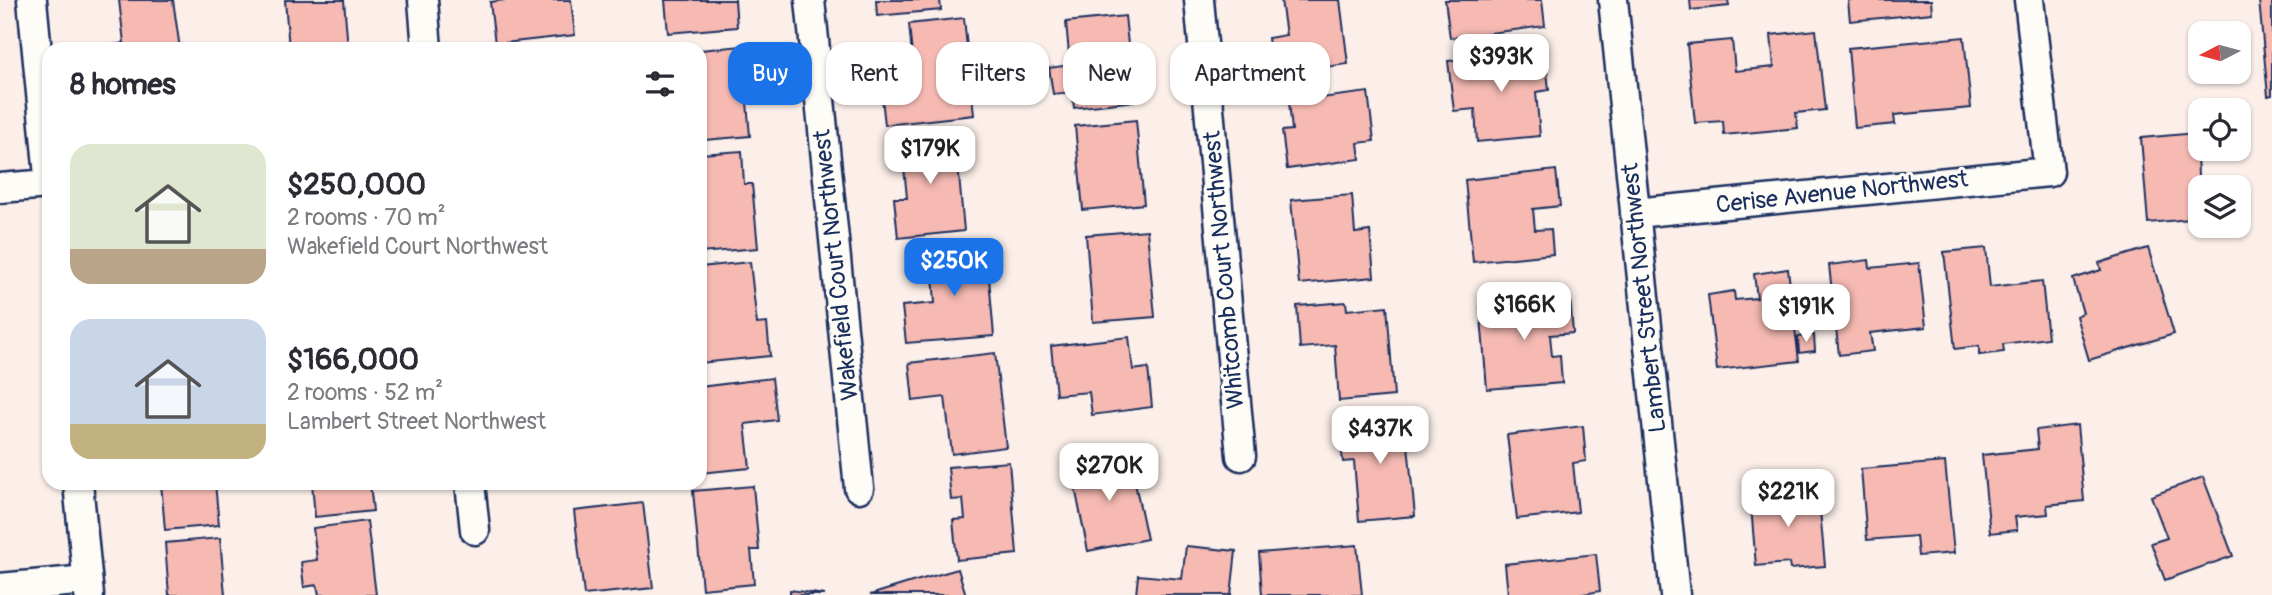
<!DOCTYPE html>
<html lang="en">
<head>
<meta charset="utf-8">
<style>
	body { margin:0; font-family:Pangolin,sans-serif; background:#f7f7f7; color:#2b2b33; height:100vh; display:flex; flex-direction:column; font-size:26px; white-space:nowrap }
	* { box-sizing:border-box; margin:0 }
	p { font-size:23px; color:#7c7c81 }
	.icon { flex:none; width:38px; height:38px; fill:none; stroke:currentColor; stroke-width:2; stroke-linecap:round; stroke-linejoin:round }
	.map { position:relative; flex:1; overflow:hidden }
	.details { position:absolute; left:42px; top:42px; width:665px; height:448px; display:flex; flex-direction:column; background:#fff; border-radius:21px; box-shadow:0 2px 5px #0004 }
	.details>* { flex:none }
	.banner { position:absolute; left:728px; top:42px; width:665px; height:63px; display:flex; gap:14px }
	.needle { width:46px; rotate:264deg }
	.buttons { position:absolute; left:2188px; top:21px; display:grid; gap:14px }
	.buttons a { display:grid; place-items:center; width:63px; height:63px; border-radius:14px; background:#fff; box-shadow:0 2px 5px #0004; font-size:35px }
	.price { position:absolute; translate:-50% -60px; padding:0 16px; border-radius:14px; background:#fff; color:#222; font-size:23px; line-height:46px; filter:drop-shadow(0 2px 4px #0008) }
	.price::after { content:''; position:absolute; left:50%; top:42px; width:21px; height:16px; margin-left:-10px; background:inherit; clip-path:polygon(0 0,100% 0,50% 100%) }
	.price.on { background:#1a73e8; color:#fff }
	ul { padding:0; list-style:none }
	li { display:flex; align-items:center; gap:21px; height:175px; padding:0 28px }
	li span { display:grid; place-items:center; flex:none; width:196px; height:140px; border-radius:21px; color:#555 }
	li>.icon { margin-inline-start:auto }
	span .icon { width:84px; height:84px; fill:#fffc; stroke-width:1 }
	li b { font-size:30px }
	h2 { display:flex; justify-content:space-between; align-items:center; height:84px; padding:0 28px; font-size:30px }
	.tag { padding:0 24px; border-radius:21px; background:#fff; box-shadow:0 2px 5px #0004; font-size:24px; line-height:63px }
	.tag.on { background:#1a73e8; color:#fff }
	.map>svg:first-child { display:block }
	.building { fill:#f6bab3; stroke:#1b2f5e; stroke-width:2 }
	.lines { fill:none; stroke-linecap:round; stroke-linejoin:round }
	.street-casing { stroke:#1b2f5e; stroke-width:33 }
	.street { stroke:#fdfcf7; stroke-width:28 }
	.labels { text-anchor:middle; dominant-baseline:central; stroke-width:6; stroke-linejoin:round; paint-order:stroke }
	.street-label { font-size:24px; fill:#1b2f5e; stroke:#fdfcf7 }
</style>
</head>
<body>
<div class="map">
<svg width="2272" height="595" viewBox="0 0 2272 595">
	<rect width="100%" height="100%" fill="#fcefe9"/>
	<filter id="ink" filterUnits="userSpaceOnUse"><feTurbulence type="fractalNoise" baseFrequency=".0143" numOctaves="2"/><feDisplacementMap in="SourceGraphic" scale="14" xChannelSelector="R" yChannelSelector="G"/><feConvolveMatrix kernelMatrix="1 2 1 2 8 2 1 2 1" color-interpolation-filters="sRGB"/></filter>
	<g filter="url(#ink)">
		<path class="building" d="M 119,0 L 173,0 L 180,49 L 113,49 L 112,45 L 124,43 Z
			M 285,0 L 344,0 L 348,49 L 289,49 Z
			M 504,0 L 571,0 L 575,35 L 495,44 L 490,2 Z
			M 665,0 L 735,0 L 737,27 L 668,33 Z
			M 876,0 L 940,0 L 941,10 L 877,16 Z
			M 1281,0 L 1340,0 L 1348,64 L 1273,74 L 1268,38 L 1286,35 Z
			M 1445,0 L 1542,0 L 1545,26 L 1450,38 Z
			M 1690,0 L 1728,0 L 1729,6 L 1691,10 Z
			M 1848,0 L 1931,0 L 1932,13 L 1850,21 Z
			M 2259,0 L 2272,0 L 2272,95 L 2268,96 Z
			M 1125,16 L 1134,101 L 1074,108 L 1072,92 L 1053,94 L 1049,68 L 1070,65 L 1066,22 Z
			M 964,18 L 974,115 L 885,125 L 880,80 L 914,76 L 909,24 Z
			M 1816,30 L 1825,110 L 1796,113 L 1798,128 L 1724,135 L 1723,121 L 1695,123 L 1687,44 L 1732,40 L 1735,71 L 1774,67 L 1771,35 Z
			M 1964,37 L 1971,108 L 1894,115 L 1895,124 L 1855,128 L 1848,48 Z
			M 742,46 L 750,136 L 705,140 L 703,126 L 700,126 L 700,50 Z
			M 1545,53 L 1549,90 L 1536,92 L 1540,136 L 1477,142 L 1475,109 L 1454,111 L 1448,61 Z
			M 1368,92 L 1374,141 L 1358,143 L 1360,159 L 1287,169 L 1282,131 L 1292,130 L 1289,102 Z
			M 1136,120 L 1144,204 L 1083,210 L 1075,126 Z
			M 955,131 L 964,231 L 898,238 L 894,198 L 907,198 L 901,136 Z
			M 2196,133 L 2200,218 L 2148,223 L 2141,138 Z
			M 742,151 L 744,184 L 752,184 L 758,248 L 700,253 L 700,154 Z
			M 1556,170 L 1560,206 L 1533,209 L 1535,230 L 1551,229 L 1553,254 L 1473,262 L 1465,180 Z
			M 1352,195 L 1355,233 L 1370,231 L 1374,277 L 1299,284 L 1291,200 Z
			M 1147,230 L 1155,317 L 1093,322 L 1086,235 Z
			M 986,243 L 994,336 L 906,343 L 902,306 L 935,303 L 931,248 Z
			M 1986,248 L 1990,287 L 2042,281 L 2048,338 L 2003,344 L 2004,352 L 1979,355 L 1979,346 L 1955,349 L 1944,252 Z
			M 2148,248 L 2174,334 L 2089,360 L 2076,316 L 2083,313 L 2073,279 L 2101,270 L 2099,263 Z
			M 1869,260 L 1870,268 L 1919,263 L 1926,327 L 1870,333 L 1873,351 L 1839,355 L 1829,265 Z
			M 750,262 L 757,324 L 767,323 L 770,356 L 700,363 L 700,267 Z
			M 1788,269 L 1799,361 L 1717,370 L 1708,295 L 1734,291 L 1735,300 L 1757,298 L 1754,274 Z
			M 1570,298 L 1573,333 L 1550,335 L 1552,356 L 1560,355 L 1562,383 L 1487,389 L 1480,305 Z
			M 1346,302 L 1347,310 L 1387,306 L 1394,396 L 1339,401 L 1335,345 L 1300,348 L 1297,306 Z
			M 1814,335 L 1815,351 L 1799,353 L 1798,337 Z
			M 1129,337 L 1133,370 L 1148,368 L 1152,407 L 1092,415 L 1089,392 L 1056,395 L 1051,346 Z
			M 995,353 L 1006,447 L 952,454 L 945,397 L 913,401 L 909,363 Z
			M 772,378 L 777,420 L 745,424 L 750,468 L 700,473 L 700,387 Z
			M 1405,414 L 1415,516 L 1359,521 L 1354,461 L 1343,462 L 1338,421 Z
			M 2077,425 L 2084,501 L 2047,505 L 2048,514 L 2015,517 L 2017,530 L 1990,533 L 1982,455 L 2038,449 L 2036,430 Z
			M 1583,426 L 1586,461 L 1573,463 L 1578,512 L 1517,519 L 1507,435 Z
			M 1129,455 L 1147,539 L 1088,551 L 1071,468 Z
			M 1009,462 L 1017,554 L 957,560 L 953,520 L 965,519 L 963,499 L 951,500 L 948,467 Z
			M 1945,462 L 1954,553 L 1918,556 L 1916,536 L 1867,540 L 1861,469 Z
			M 2203,477 L 2233,556 L 2165,580 L 2151,543 L 2167,538 L 2151,496 Z
			M 161,483 L 215,483 L 219,525 L 165,530 Z
			M 312,483 L 370,483 L 373,511 L 315,517 Z
			M 753,486 L 759,550 L 751,550 L 754,584 L 702,589 L 693,491 Z
			M 1818,488 L 1825,566 L 1790,569 L 1789,563 L 1756,566 L 1750,494 Z
			M 643,503 L 653,588 L 584,595 L 574,511 Z
			M 367,521 L 376,595 L 319,595 L 317,585 L 304,587 L 301,562 L 317,560 L 313,528 Z
			M 220,538 L 225,595 L 169,595 L 165,543 Z
			M 1357,545 L 1362,595 L 1262,595 L 1259,553 Z
			M 1186,546 L 1236,551 L 1231,595 L 1136,595 L 1138,575 L 1182,579 Z
			M 1596,554 L 1600,591 L 1579,595 L 1508,595 L 1505,564 Z
			M 958,569 L 966,595 L 870,595 L 912,582 Z
			M 790,590 L 825,595 L 790,595 Z"/>
		<g class="lines">
			<defs>
				<path id="street" d="M 32,0 L 49,176
					M 423,0 L 427,49
					M 810,0 L 859,488
					M 1199,0 L 1241,456
					M 1613,0 L 1675,595
					M 0,188 L 49,184
					M 1635,213 L 2049,172 L 2029,0
					M 78,483 L 89,595
					M 470,483 L 475,530
					M 0,588 L 87,580"/>
			</defs>
			<use href="#street" class="street-casing"/>
			<use href="#street" class="street"/>
		</g>
	</g>
	<g class="labels">
		<g class="street-label">
			<text transform="translate(1842 192) rotate(-6)">Cerise Avenue Northwest</text>
			<text transform="translate(836 265) rotate(-96)">Wakefield Court Northwest</text>
			<text transform="translate(1224 270) rotate(-95)">Whitcomb Court Northwest</text>
			<text transform="translate(1644 298) rotate(-96)">Lambert Street Northwest</text>
		</g>
	</g>
</svg>
<div class="buttons">
<a><svg class="needle" viewBox="-14 -14 28 28"><path d="M0-13l5 13h-10z" fill="#e53935"/><path d="M0 13l5-13h-10z" fill="#7c7c81"/></svg></a>
<a><svg class="icon" aria-label="locate" viewBox="0 0 24 24"><circle cx="12" cy="12" r="6"/><path d="M12 2v4M12 18v4M2 12h4M18 12h4"/></svg></a>
<a><svg class="icon" aria-label="layers" viewBox="0 0 24 24"><path d="M12 4l9 5-9 5-9-5zM3 14l9 5 9-5"/></svg></a>
</div>
<b class="price" style="left:1501px;top:94px">$393K</b>
<b class="price" style="left:930px;top:186px">$179K</b>
<b class="price on" style="left:954px;top:298px">$250K</b>
<b class="price" style="left:1524px;top:342px">$166K</b>
<b class="price" style="left:1806px;top:344px">$191K</b>
<b class="price" style="left:1380px;top:466px">$437K</b>
<b class="price" style="left:1109px;top:503px">$270K</b>
<b class="price" style="left:1788px;top:529px">$221K</b>
<div class="banner">
<a class="tag on">Buy</a>
<a class="tag">Rent</a>
<a class="tag">Filters</a>
<a class="tag">New</a>
<a class="tag">Apartment</a>
</div>
<section class="details">
<h2>8 homes<svg class="icon" aria-label="filters" viewBox="0 0 24 24"><path d="M4 7h16M4 17h16"/><circle cx="9" cy="7" r="2"/><circle cx="15" cy="17" r="2"/></svg></h2>
<ul>
<li><span style="background:linear-gradient(#dfe7d0 75%,#b9a48a 0)"><svg class="icon" aria-label="home" viewBox="0 0 24 24"><path d="M3 11l9-7 9 7M6 9v11h12V9"/></svg></span><div><b>$250,000</b><p>2 rooms · 70 m²</p><p>Wakefield Court Northwest</p></div></li>
<li><span style="background:linear-gradient(#c9d6e8 75%,#c2b280 0)"><svg class="icon" aria-label="home" viewBox="0 0 24 24"><path d="M3 11l9-7 9 7M6 9v11h12V9"/></svg></span><div><b>$166,000</b><p>2 rooms · 52 m²</p><p>Lambert Street Northwest</p></div></li>
</ul>
</section>
</div>
</body>
</html>
